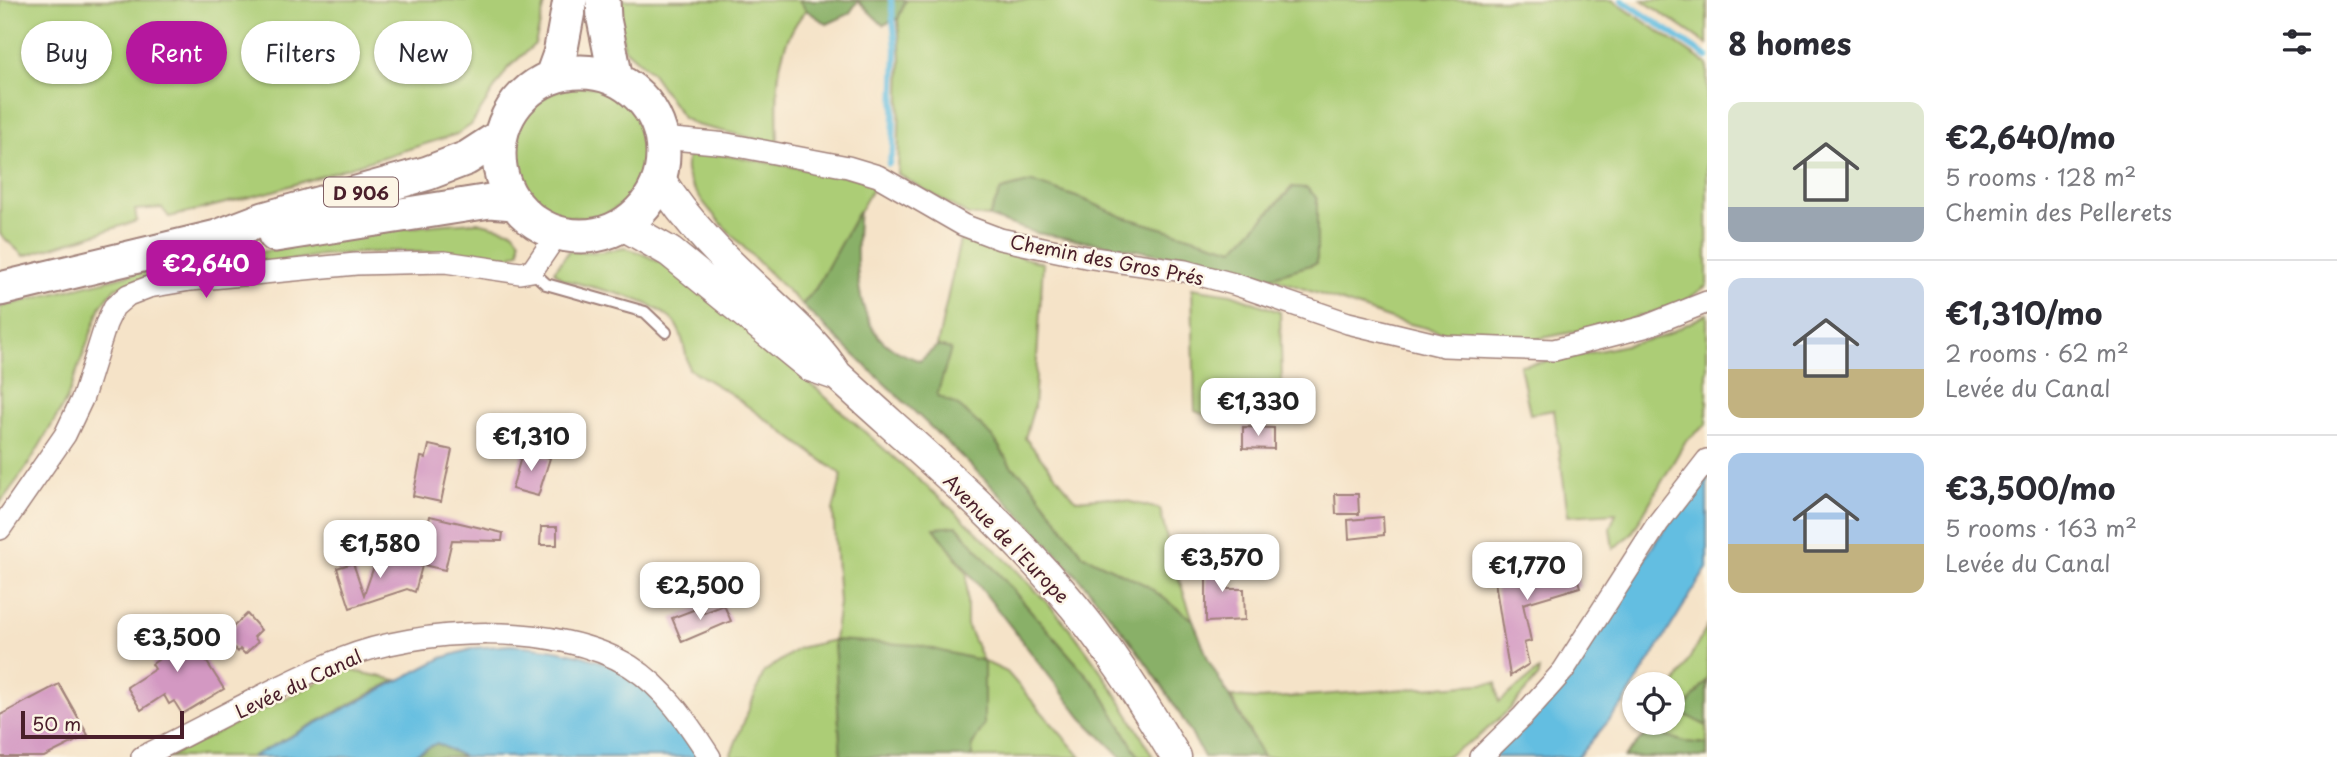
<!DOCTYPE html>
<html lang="en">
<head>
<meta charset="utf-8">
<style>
	body { margin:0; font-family:"Playpen Sans",sans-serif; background:#f2f2f3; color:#2b2b33; height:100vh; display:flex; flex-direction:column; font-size:26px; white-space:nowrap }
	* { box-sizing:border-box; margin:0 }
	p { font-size:23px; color:#7c7c81 }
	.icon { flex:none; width:38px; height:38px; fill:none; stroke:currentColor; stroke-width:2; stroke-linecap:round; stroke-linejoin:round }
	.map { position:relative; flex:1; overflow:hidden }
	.panel { display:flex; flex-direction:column; background:#fff; width:630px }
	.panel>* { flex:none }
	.guide { position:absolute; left:21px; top:21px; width:665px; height:63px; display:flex; gap:14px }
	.controls { position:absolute; left:1622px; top:672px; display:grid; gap:14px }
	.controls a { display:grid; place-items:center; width:63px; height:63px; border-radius:50%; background:#fff; box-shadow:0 2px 5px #0004; font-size:35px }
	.scale { position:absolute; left:21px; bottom:18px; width:163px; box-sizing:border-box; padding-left:7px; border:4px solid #4a1f2b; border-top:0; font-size:19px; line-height:24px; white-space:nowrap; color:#4a1f2b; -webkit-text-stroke:5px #fcf5e5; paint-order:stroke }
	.price { position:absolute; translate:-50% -60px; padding:0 16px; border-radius:14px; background:#fff; color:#222; font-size:23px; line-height:46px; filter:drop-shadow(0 2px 4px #0008) }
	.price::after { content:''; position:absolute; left:50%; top:42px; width:21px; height:16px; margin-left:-10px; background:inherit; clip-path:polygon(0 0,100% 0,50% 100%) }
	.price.current { background:#b5179e; color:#fff }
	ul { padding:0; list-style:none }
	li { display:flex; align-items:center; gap:21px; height:175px; padding:0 21px }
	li+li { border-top:2px solid #e1e1e2 }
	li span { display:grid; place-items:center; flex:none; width:196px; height:140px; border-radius:14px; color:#555 }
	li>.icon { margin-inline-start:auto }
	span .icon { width:84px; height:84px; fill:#fffc; stroke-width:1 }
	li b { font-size:30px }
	h2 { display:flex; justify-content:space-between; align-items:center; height:84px; padding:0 21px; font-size:30px }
	.pill { padding:0 24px; border-radius:32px; background:#fff; box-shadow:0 2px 5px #0004; font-size:24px; line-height:63px }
	.pill.current { background:#b5179e; color:#fff }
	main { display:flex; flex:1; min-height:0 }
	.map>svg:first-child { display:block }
	.green { fill:#accd76; stroke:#7b7650; stroke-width:2 }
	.forest { fill:#89b067; stroke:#6a6849; stroke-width:2 }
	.water { fill:#63bee1; stroke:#566e86; stroke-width:2 }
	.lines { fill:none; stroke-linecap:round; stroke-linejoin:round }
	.stream { stroke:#63bee1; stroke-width:6 }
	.building { fill:#d398c2 }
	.service-casing { stroke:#a0817a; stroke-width:14 }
	.minor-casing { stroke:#a0817a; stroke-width:24 }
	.secondary-casing { stroke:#a0817a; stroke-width:33 }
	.primary-casing { stroke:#a0817a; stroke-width:37 }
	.service { stroke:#fff; stroke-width:10 }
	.minor { stroke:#fff; stroke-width:21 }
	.secondary { stroke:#fff; stroke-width:30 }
	.primary { stroke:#fff; stroke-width:33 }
	.labels { text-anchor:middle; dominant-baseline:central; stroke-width:5; stroke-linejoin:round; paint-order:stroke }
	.shield { fill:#fcf5e5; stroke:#7f5f63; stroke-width:2 }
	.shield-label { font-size:18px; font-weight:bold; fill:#4a1f2b }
	.street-label { font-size:19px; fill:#4a1f2b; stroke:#fcf5e5 }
</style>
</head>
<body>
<main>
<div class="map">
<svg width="1707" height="757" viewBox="0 0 1707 757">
	<rect width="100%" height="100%" fill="#fcf5e5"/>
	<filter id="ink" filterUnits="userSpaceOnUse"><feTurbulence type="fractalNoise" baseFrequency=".0143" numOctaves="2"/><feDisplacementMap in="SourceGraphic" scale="14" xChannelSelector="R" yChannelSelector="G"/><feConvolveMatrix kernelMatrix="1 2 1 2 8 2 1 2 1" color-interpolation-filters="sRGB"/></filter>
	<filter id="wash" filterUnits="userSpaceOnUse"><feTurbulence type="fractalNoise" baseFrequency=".00686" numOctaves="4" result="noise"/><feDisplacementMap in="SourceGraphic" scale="28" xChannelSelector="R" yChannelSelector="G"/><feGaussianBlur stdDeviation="1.57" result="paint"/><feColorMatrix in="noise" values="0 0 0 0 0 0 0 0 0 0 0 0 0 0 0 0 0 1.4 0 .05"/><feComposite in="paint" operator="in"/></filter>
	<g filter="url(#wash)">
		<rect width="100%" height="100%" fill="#f5e3c8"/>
		<path class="green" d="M 0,0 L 546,0 L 535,44 L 508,68 L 471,125 L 457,134 L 270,192 L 169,217 L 162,208 L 135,210 L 137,221 L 24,256 L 0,234 Z
			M 616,0 L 799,0 L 806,10 C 772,50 777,95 778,144 L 696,125 L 683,118 L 651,72 L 624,48 Z
			M 906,0 L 1612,0 L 1707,64 L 1707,285 L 1683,303 L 1619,323 L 1532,340 L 1455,335 L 1394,320 L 1270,277 L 1317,263 L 1292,187 L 1234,250 L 1123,217 L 1085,200 L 1032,182 L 1001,190 L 989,217 L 968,215 L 898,174 L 901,56 L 898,19 Z
			M 1642,0 L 1707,0 L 1707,44 Z
			M515 152a66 66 0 1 1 132 0a66 66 0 1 1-132 0Z
			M 693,150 L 855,177 L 875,184 L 816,288 L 802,305 C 775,277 698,208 687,175 C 684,165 687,158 693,150 Z
			M 477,222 L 513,231 L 520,240 L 520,251 L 509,257 L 397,251 L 322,255 L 265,265 L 164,272 L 115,288 L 101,306 L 66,401 L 27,467 L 0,503 L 0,307 L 144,271 L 164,272 C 267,251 371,227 477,222 Z
			M 960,240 L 1043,263 L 1034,407 L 1025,438 L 1076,500 L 1110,497 L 1160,509 L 1171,556 L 1193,620 L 1146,585 L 1083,555 L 1029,481 L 1011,466 L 993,437 L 936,395 L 950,349 L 937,346 Z
			M 625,248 C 684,261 783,360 831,402 C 911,474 996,542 1066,624 C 1099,664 1128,712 1153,757 L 1139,757 L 1099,689 L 957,526 L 935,529 L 967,573 L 967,625 L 983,661 L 1007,672 L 1081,757 L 972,757 L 972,746 L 984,725 L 834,640 L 841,757 L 733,757 L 731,754 L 764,672 L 799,648 L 834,640 L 839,603 L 833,510 L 842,475 L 731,394 L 689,369 C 685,353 683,329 670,318 C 642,295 595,289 562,279 L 554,271 L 569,251 L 600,252 Z
			M 1192,288 L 1231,294 L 1280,312 L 1283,421 L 1215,419 L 1195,411 Z
			M 1707,314 L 1707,424 L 1685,442 L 1632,533 L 1613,549 L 1610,528 L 1616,513 L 1568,516 L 1554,410 L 1530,414 L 1520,365 L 1553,361 L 1662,337 Z
			M 1707,627 L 1707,680 L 1682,713 L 1707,726 L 1707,744 L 1684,742 L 1651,730 L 1656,723 L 1673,723 L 1673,688 Z
			M 344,669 L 396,680 L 251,757 L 168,757 Z
			M 1539,670 L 1539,676 L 1508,711 L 1478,737 L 1445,757 L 1263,757 L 1231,697 L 1259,699 L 1496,683 L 1499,702 Z"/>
		<path class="forest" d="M 799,0 L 906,0 L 898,19 L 883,25 L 858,1 L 849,14 L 827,24 L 806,10 Z
			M 1032,182 L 1085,200 L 1123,217 L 1234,249 L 1293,187 L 1307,188 L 1317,198 L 1317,263 L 1270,277 L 1137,250 L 1036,233 L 989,217 L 1001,190 Z
			M 859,210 C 855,250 852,321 890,347 C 899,353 910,357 920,361 L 937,346 L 951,349 L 937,395 L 960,407 L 993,437 L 1011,466 L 1029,481 L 1083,555 L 1146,585 L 1193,620 L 1209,661 L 1263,757 L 1204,757 C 1113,580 943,443 802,305 L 816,288 Z
			M 957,526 L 1099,689 L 1139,757 L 1121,757 L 1082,718 L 934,528 Z
			M 834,640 L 916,645 L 984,661 L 984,725 L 972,746 L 972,757 L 841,757 Z
			M 1707,680 L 1707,726 L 1681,713 Z
			M 1650,730 L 1684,742 L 1707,744 L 1707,757 L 1624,757 Z
			M 437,743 L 464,757 L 409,757 Z"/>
		<path class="water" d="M 1707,470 L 1707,568 L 1623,704 L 1578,757 L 1490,757 L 1585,654 L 1656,541 Z
			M 511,645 C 555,648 602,656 640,681 C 658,693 687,738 702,757 L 464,757 L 437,743 L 409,757 L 251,757 L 442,658 L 475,648 Z"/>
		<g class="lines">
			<path class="stream" d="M 1622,0 L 1707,57
				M 889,164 L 893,148 L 896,49 L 891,0"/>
		</g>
		<g id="blocks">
			<path class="building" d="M 1243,427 L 1274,428 L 1274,449 L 1243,448 Z
				M 429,445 L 452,450 L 441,502 L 413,496 L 421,457 L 426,458 Z
				M 523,450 L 550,458 L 538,496 L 512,489 Z
				M 1335,494 L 1358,494 L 1359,514 L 1336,514 Z
				M 430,516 L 503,533 L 502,541 L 452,540 L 445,570 L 419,564 Z
				M 1383,517 L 1384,535 L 1349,539 L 1348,520 Z
				M 541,527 L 557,527 L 557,545 L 540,545 Z
				M 379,552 L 422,566 L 415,592 L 407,589 L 350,608 L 337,568 L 353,563 L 364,595 Z
				M 1571,557 L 1580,587 L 1523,604 L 1531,641 L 1524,643 L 1529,664 L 1510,676 L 1493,569 L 1548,566 Z
				M 1206,559 L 1227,559 L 1228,589 L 1244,589 L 1245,620 L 1206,622 Z
				M 724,605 L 731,621 L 682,642 L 672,618 L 701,607 L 704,613 Z
				M 247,614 L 261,630 L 254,637 L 258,642 L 245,654 L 240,649 L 238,652 L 223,636 Z
				M 182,623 L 224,689 L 182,714 L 174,701 L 169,704 L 164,695 L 141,710 L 127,687 L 155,669 L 152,664 L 158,660 L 150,646 Z
				M 59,684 L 88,735 L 44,757 L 0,757 L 0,715 Z"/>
		</g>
	</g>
	<g filter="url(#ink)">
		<use href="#blocks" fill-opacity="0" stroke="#a0817a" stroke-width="2"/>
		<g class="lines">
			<defs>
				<path id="service" d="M 532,271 L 546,284 L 645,312 L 666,332"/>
				<path id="minor" d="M 662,138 L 727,144 L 848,167 L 878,176 L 963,225 L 1000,239 L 1086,257 L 1185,271 L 1234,284 L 1348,323 L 1444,346 L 1554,350 L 1644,327 L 1707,302
					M 0,529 L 65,435 L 83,397 L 106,324 L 114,307 L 128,295 L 149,287 L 190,280 L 356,264 L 445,262 L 520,273 L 532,271 L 558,233
					M 142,757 C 208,725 273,687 341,659 C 419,627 557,621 630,666 C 665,688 688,723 710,757
					M 1481,757 L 1523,716 L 1563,671 L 1658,523 L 1707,460"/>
				<path id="secondary" d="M 660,179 C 686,222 727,262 764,296 C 790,321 818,344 837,375 C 913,445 993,511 1060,590 C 1105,641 1141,699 1176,757
					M 623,225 L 670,252 L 810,366 L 833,374"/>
				<path id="primary" d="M 603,0 L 604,19 L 616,79
					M499 154a82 82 0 1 1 164 0a82 82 0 1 1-164 0Z
					M 552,76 L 560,54 L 570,0
					M 275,235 L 490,201 L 514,203
					M 0,289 L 217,237 L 264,219 L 428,173 L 467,158 L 501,136"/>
			</defs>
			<use href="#service" class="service-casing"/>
			<use href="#minor" class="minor-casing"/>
			<use href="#secondary" class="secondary-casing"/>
			<use href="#primary" class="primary-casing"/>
			<use href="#service" class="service"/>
			<use href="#minor" class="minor"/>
			<use href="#secondary" class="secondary"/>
			<use href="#primary" class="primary"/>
		</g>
	</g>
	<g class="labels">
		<rect class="shield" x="324" y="177.5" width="74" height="29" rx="5"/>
		<g class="shield-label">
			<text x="361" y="192">D 906</text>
		</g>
		<g class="street-label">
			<text transform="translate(1107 259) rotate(11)">Chemin des Gros Prés</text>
			<text transform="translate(1007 538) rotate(46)">Avenue de l'Europe</text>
			<text transform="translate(298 683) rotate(-25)">Levée du Canal</text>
		</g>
	</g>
</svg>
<div class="controls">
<a><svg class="icon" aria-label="locate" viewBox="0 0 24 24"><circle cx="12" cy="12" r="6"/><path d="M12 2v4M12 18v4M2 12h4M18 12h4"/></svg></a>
</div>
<div class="scale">50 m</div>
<b class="price current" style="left:206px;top:300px">€2,640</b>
<b class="price" style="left:1258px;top:438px">€1,330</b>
<b class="price" style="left:531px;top:473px">€1,310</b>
<b class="price" style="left:380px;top:580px">€1,580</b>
<b class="price" style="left:1222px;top:594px">€3,570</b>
<b class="price" style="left:1527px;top:602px">€1,770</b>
<b class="price" style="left:700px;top:622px">€2,500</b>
<b class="price" style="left:177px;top:674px">€3,500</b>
<div class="guide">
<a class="pill">Buy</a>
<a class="pill current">Rent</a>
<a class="pill">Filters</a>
<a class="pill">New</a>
</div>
</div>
<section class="panel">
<h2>8 homes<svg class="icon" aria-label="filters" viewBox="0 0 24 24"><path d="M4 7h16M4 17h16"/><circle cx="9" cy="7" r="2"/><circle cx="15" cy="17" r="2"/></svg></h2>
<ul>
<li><span style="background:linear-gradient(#dfe7d0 75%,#9aa5b1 0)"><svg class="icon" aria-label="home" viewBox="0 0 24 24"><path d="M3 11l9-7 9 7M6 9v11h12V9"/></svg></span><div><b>€2,640/mo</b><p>5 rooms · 128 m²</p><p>Chemin des Pellerets</p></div></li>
<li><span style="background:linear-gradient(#c9d6e8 65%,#c2b280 0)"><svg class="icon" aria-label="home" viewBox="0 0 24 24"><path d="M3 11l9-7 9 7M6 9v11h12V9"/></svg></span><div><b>€1,310/mo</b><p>2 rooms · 62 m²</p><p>Levée du Canal</p></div></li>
<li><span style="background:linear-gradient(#a9c7e8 65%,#c2b280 0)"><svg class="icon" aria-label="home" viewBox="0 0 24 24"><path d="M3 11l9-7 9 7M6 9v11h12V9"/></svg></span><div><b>€3,500/mo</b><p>5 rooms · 163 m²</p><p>Levée du Canal</p></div></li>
</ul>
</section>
</main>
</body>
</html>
